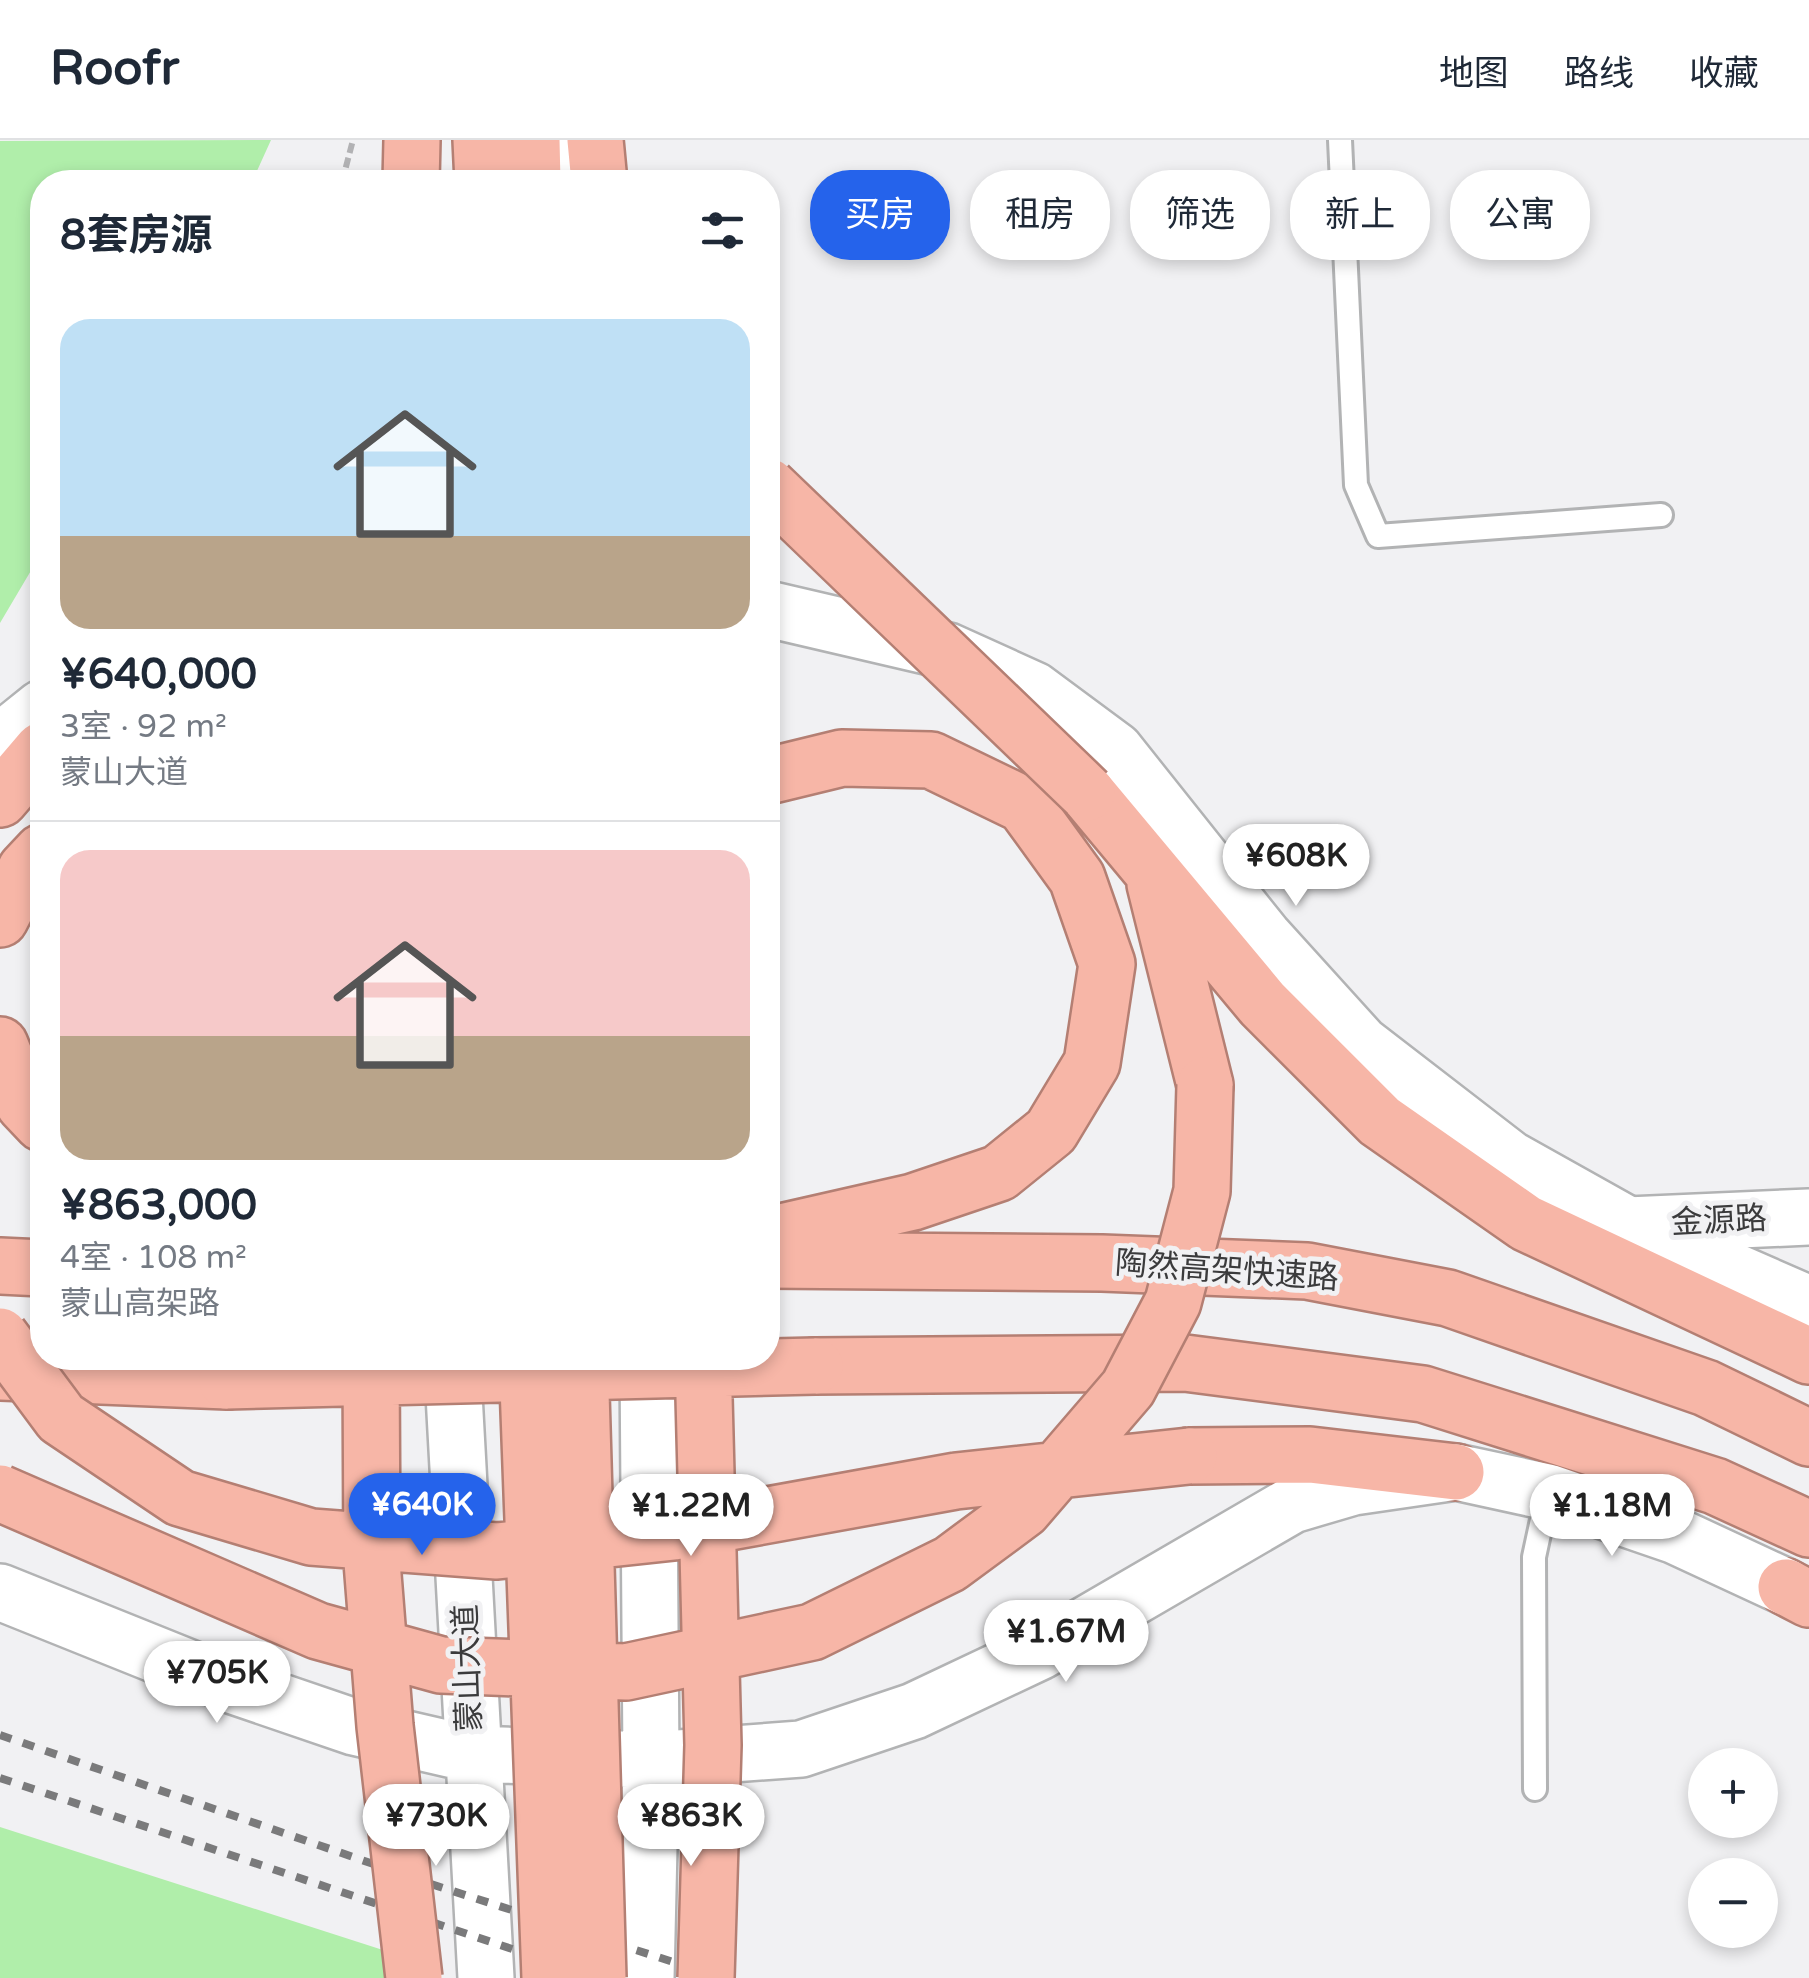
<!DOCTYPE html>
<html lang="zh">
<head>
<meta charset="utf-8">
<style>
	body { margin:0; font-family:"Varela Round","Noto Sans SC",sans-serif; background:#f6f6f7; color:#1f2937; height:100vh; display:flex; flex-direction:column; font-size:38px; white-space:nowrap }
	* { box-sizing:border-box; margin:0 }
	p { font-size:32px; color:#747a83 }
	.icon { flex:none; width:55px; height:55px; fill:none; stroke:currentColor; stroke-width:2; stroke-linecap:round; stroke-linejoin:round }
	.map { position:relative; flex:1; overflow:hidden }
	.panel { position:absolute; left:30px; top:30px; width:750px; height:1200px; display:flex; flex-direction:column; background:#fff; border-radius:40px; box-shadow:0 5px 15px #0003 }
	.panel>* { flex:none }
	.guide { position:absolute; left:810px; top:30px; width:848px; height:90px; display:flex; gap:20px }
	.fabs { position:absolute; left:1688px; top:1608px; display:grid; gap:20px }
	.fabs a { display:grid; place-items:center; width:90px; height:90px; border-radius:50%; background:#fff; box-shadow:0 5px 15px #0003; font-size:50px }
	.price { position:absolute; translate:-50% -85px; padding:0 22px; border-radius:35px; background:#fff; color:#222; font-size:32px; line-height:65px; filter:drop-shadow(0 2px 5px #0008) }
	.price::after { content:''; position:absolute; left:50%; top:60px; width:30px; height:22px; margin-left:-15px; background:inherit; clip-path:polygon(0 0,100% 0,50% 100%) }
	.price.active { background:#2563eb; color:#fff }
	ul { padding:0; list-style:none }
	li { display:grid; align-content:center; gap:20px; height:530px; padding:0 30px }
	li+li { border-top:2px solid #e0e1e3 }
	li span { display:grid; place-items:center; height:310px; border-radius:30px; color:#555 }
	li>.icon { margin-inline-start:auto }
	span .icon { width:180px; height:180px; fill:#fffc; stroke-width:1 }
	li b { font-size:42px }
	h2 { display:flex; justify-content:space-between; align-items:center; height:120px; padding:0 30px; font-size:42px }
	.chip { padding:0 35px; border-radius:40px; background:#fff; box-shadow:0 5px 15px #0003; font-size:35px; line-height:90px }
	.chip.active { background:#2563eb; color:#fff }
	header { display:flex; align-items:center; gap:60px; box-sizing:border-box; height:140px; padding:0 50px; background:#fff; border-bottom:2px solid #e0e1e3 }
	header strong { font-size:48px }
	nav { display:flex; gap:55px; margin-inline-start:auto; font-size:35px }
	.map>svg:first-child { display:block }
	.green { fill:#b0eeaa }
	.lines { fill:none; stroke-linecap:round; stroke-linejoin:round }
	.service-casing { stroke:#b2b3b4; stroke-width:28 }
	.tertiary-casing { stroke:#b2b3b4; stroke-width:60 }
	.secondary-casing { stroke:#b2b3b4; stroke-width:60 }
	.trunk-casing { stroke:#b47f73; stroke-width:60 }
	.path { stroke:#b2b2b4; stroke-width:6; stroke-dasharray:10 5; stroke-linecap:butt }
	.service { stroke:#fff; stroke-width:22 }
	.tertiary { stroke:#fff; stroke-width:55 }
	.secondary { stroke:#fff; stroke-width:55 }
	.trunk { stroke:#f7b6a7; stroke-width:55 }
	.rail { stroke:#7a7a7b; stroke-width:8; stroke-dasharray:12 12; stroke-linecap:butt }
	.trunk-bridge-casing { stroke:#b47f73; stroke-width:60; stroke-linecap:butt }
	.trunk-bridge { stroke:#f7b6a7; stroke-width:55 }
	.labels { text-anchor:middle; dominant-baseline:central; stroke-width:10; stroke-linejoin:round; paint-order:stroke }
	.street-label { font-size:32px; fill:#3b3b3c; stroke:#f1f1f3 }
</style>
</head>
<body>
<header>
<strong>Roofr</strong>
<nav><a>地图</a><a>路线</a><a>收藏</a></nav>
</header>
<div class="map">
<svg width="1809" height="1838" viewBox="0 0 1809 1838">
	<rect width="100%" height="100%" fill="#f1f1f3"/>
	<path class="green" d="M 271,0 L 252,42 L 42,42 L 42,412 L 0,483 L 0,1 Z
		M 0,1687 L 386,1811 L 390,1838 L 0,1838 Z"/>
	<g class="lines">
		<defs>
			<path id="service" d="M 1340,0 L 1356,345 L 1378,396 L 1661,375
				M 1535,1649 L 1534,1417 L 1548,1352"/>
			<path id="tertiary" d="M 1628,1085 L 1809,1077"/>
			<path id="secondary" d="M 564,0 L 567,42
				M 768,469 L 948,511 L 1034,550 L 1115,610 L 1264,797 L 1361,904 L 1510,1019 L 1628,1085 L 1809,1164
				M 0,602 L 42,568
				M 452,1218 L 486,1838
				M 0,1452 L 234,1546 L 354,1587 L 471,1614 L 651,1620 L 801,1609 L 914,1571 L 1039,1512 L 1292,1365 L 1353,1347 L 1456,1332 L 1548,1352 L 1676,1396 L 1786,1447
				M 646,1838 L 651,1620 L 648,1218"/>
			<path id="trunk" d="M 481,0 L 483,42
				M 532,0 L 533,42
				M 595,0 L 599,42
				M 411,42 L 412,0
				M 768,636 L 842,618 L 931,620 L 1024,665 L 1077,738 L 1107,824 L 1092,923 L 1051,991 L 999,1033 L 913,1062 L 768,1095
				M 1087,653 L 1263,864 L 1380,981 L 1526,1083 L 1809,1216
				M 0,659 L 42,610
				M 1155,744 L 1205,945
				M 0,779 L 26,729 L 42,712
				M 0,905 L 24,964 L 42,983
				M 768,1120 L 1102,1123 L 1307,1131 L 1448,1158 L 1706,1248 L 1809,1298
				M 0,1126 L 42,1128
				M 815,1226 L 1185,1223 L 1423,1254 L 1715,1346 L 1809,1389
				M 0,1232 L 227,1241
				M 1189,1316 L 1310,1315 L 1456,1332
				M 1786,1447 L 1809,1459"/>
		</defs>
		<use href="#service" class="service-casing"/>
		<use href="#tertiary" class="tertiary-casing"/>
		<use href="#secondary" class="secondary-casing"/>
		<use href="#trunk" class="trunk-casing"/>
		<path class="path" d="M 342,42 L 353,0"/>
		<use href="#service" class="service"/>
		<use href="#tertiary" class="tertiary"/>
		<use href="#secondary" class="secondary"/>
		<use href="#trunk" class="trunk"/>
		<path class="rail" d="M 0,1595 L 437,1746 L 723,1838
			M 0,1638 L 599,1838"/>
		<defs>
			<path id="trunk-bridge" d="M 768,346 L 1087,653
				M 0,1196 L 61,1278 L 180,1358 L 311,1397 L 497,1411 L 674,1392 L 956,1341 L 1189,1316
				M 371,1218 L 372,1422 L 385,1586 L 414,1838
				M 527,1218 L 550,1838
				M 580,1218 L 598,1838
				M 703,1218 L 713,1605 L 706,1838
				M 227,1241 L 815,1226
				M 0,1353 L 318,1491 L 441,1525 L 626,1532 L 812,1492 L 950,1424 L 1023,1370 L 1128,1248 L 1173,1162 L 1202,1051 L 1205,945"/>
		</defs>
		<use href="#trunk-bridge" class="trunk-bridge-casing"/>
		<use href="#trunk-bridge" class="trunk-bridge"/>
	</g>
	<g class="labels">
		<g class="street-label">
			<text transform="translate(1719 1081) rotate(-3)">金源路</text>
			<text transform="translate(1227 1131) rotate(4)">陶然高架快速路</text>
			<text transform="translate(468 1528) rotate(-92)">蒙山大道</text>
		</g>
	</g>
</svg>
<div class="fabs">
<a>+</a>
<a>−</a>
</div>
<b class="price" style="left:1296px;top:769px">¥608K</b>
<b class="price active" style="left:422px;top:1418px">¥640K</b>
<b class="price" style="left:691px;top:1419px">¥1.22M</b>
<b class="price" style="left:1612px;top:1419px">¥1.18M</b>
<b class="price" style="left:1066px;top:1545px">¥1.67M</b>
<b class="price" style="left:217px;top:1586px">¥705K</b>
<b class="price" style="left:436px;top:1729px">¥730K</b>
<b class="price" style="left:691px;top:1729px">¥863K</b>
<div class="guide">
<a class="chip active">买房</a>
<a class="chip">租房</a>
<a class="chip">筛选</a>
<a class="chip">新上</a>
<a class="chip">公寓</a>
</div>
<section class="panel">
<h2>8套房源<svg class="icon" aria-label="filters" viewBox="0 0 24 24"><path d="M4 7h16M4 17h16"/><circle cx="9" cy="7" r="2"/><circle cx="15" cy="17" r="2"/></svg></h2>
<ul>
<li><span style="background:linear-gradient(#bfe0f5 70%,#b9a48a 0)"><svg class="icon" aria-label="home" viewBox="0 0 24 24"><path d="M3 11l9-7 9 7M6 9v11h12V9"/></svg></span><div><b>¥640,000</b><p>3室 · 92 m²</p><p>蒙山大道</p></div></li>
<li><span style="background:linear-gradient(#f6c9c9 60%,#b9a48a 0)"><svg class="icon" aria-label="home" viewBox="0 0 24 24"><path d="M3 11l9-7 9 7M6 9v11h12V9"/></svg></span><div><b>¥863,000</b><p>4室 · 108 m²</p><p>蒙山高架路</p></div></li>
</ul>
</section>
</div>
</body>
</html>
